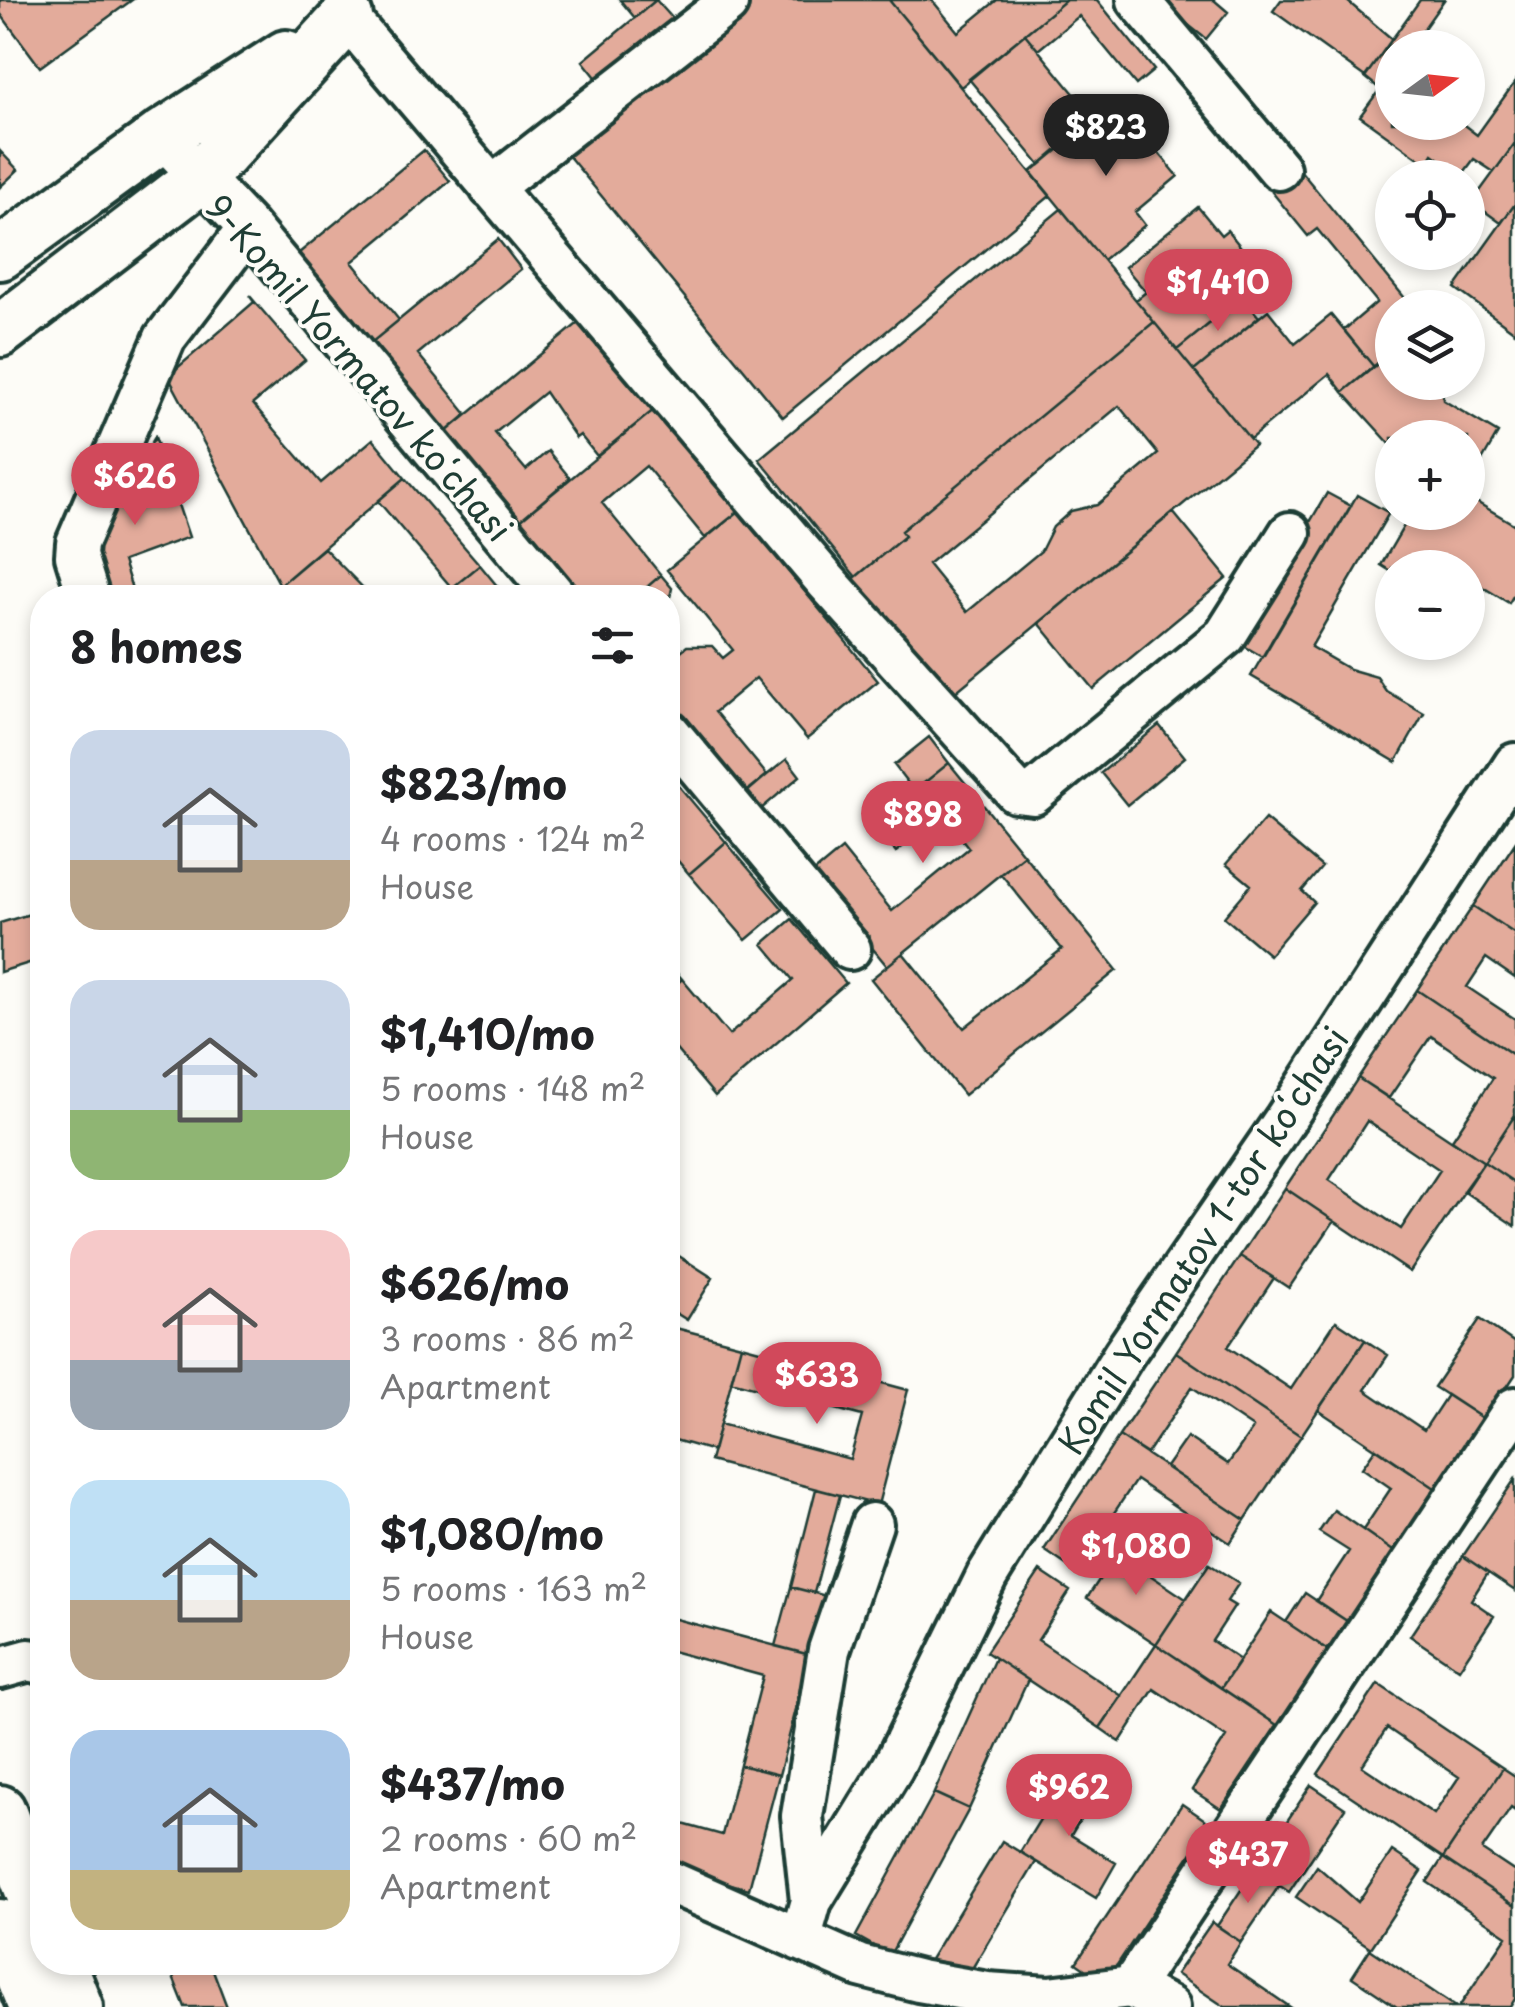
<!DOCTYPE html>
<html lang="en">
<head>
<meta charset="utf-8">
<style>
	body { margin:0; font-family:"Playpen Sans",sans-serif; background:#f2f2f2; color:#202124; height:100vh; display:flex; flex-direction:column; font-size:38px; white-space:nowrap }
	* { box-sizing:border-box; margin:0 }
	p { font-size:32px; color:#757577 }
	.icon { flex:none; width:55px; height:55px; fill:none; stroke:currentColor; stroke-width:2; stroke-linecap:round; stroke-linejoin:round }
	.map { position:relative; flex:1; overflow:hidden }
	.details { position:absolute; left:30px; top:585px; width:650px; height:1390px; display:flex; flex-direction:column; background:#fff; border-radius:40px; box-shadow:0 5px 15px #0003 }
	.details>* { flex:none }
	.needle { width:65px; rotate:75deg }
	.buttons { position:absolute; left:1375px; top:30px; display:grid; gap:20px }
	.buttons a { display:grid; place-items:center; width:110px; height:110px; border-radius:50%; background:#fff; box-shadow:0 5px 15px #0003; font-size:50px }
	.price { position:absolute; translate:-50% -85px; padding:0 22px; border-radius:35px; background:#d1495b; color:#fff; font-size:32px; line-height:65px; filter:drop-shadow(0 2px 5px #0008) }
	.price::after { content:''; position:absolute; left:50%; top:60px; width:30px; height:22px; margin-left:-15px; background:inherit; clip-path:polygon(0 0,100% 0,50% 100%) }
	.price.selected { background:#222; color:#fff }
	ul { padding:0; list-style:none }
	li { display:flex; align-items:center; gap:30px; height:250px; padding:0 40px }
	li span { display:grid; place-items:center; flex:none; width:280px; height:200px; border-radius:30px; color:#555 }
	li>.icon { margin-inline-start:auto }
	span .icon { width:120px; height:120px; fill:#fffc; stroke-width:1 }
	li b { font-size:42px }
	h2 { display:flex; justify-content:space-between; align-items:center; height:120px; padding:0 40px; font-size:42px }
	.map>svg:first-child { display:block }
	.building { fill:#e3ab9b; stroke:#1f3d34; stroke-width:2.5; fill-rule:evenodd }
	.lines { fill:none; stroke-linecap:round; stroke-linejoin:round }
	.minor-casing { stroke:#1f3d34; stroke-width:48 }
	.major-casing { stroke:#1f3d34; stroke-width:58 }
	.minor { stroke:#fdfcf7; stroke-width:40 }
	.major { stroke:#fdfcf7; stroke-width:50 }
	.labels { text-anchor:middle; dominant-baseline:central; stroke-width:8; stroke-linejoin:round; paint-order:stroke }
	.street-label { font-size:35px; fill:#1f3d34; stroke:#fdfcf7 }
</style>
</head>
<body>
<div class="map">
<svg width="1515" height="2007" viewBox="0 0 1515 2007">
	<rect width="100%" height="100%" fill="#fdfcf7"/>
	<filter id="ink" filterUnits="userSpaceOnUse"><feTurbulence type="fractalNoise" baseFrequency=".01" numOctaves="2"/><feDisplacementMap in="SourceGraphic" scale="20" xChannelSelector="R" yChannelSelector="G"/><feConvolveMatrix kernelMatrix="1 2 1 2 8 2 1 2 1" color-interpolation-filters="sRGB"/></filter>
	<g filter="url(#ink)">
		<path class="building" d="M 0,0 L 132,0 L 40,67 L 0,13 Z
			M 620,0 L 656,0 L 635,18 Z
			M 656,0 L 674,20 L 599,81 L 583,61 Z
			M 753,0 L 889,0 L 1050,196 L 783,417 L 567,154 Z
			M 889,0 L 932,0 L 958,32 L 997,0 L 1066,0 L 961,87 Z
			M 1066,0 L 1097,0 L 1154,70 L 1136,85 L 1079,16 L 1038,50 L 1025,34 Z
			M 1157,0 L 1214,0 L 1228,12 L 1206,39 Z
			M 1281,0 L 1346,0 L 1392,39 L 1365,77 L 1273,11 Z
			M 1420,0 L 1444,0 L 1410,48 L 1392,48 L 1392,122 L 1460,122 L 1477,135 L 1515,82 L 1515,143 L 1494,172 L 1474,159 L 1462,175 L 1433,154 L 1427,164 L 1360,116 L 1380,89 L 1365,77 Z
			M 1025,34 L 1095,119 L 1040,165 L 969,79 Z
			M 1116,101 L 1178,176 L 1135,212 L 1145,225 L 1103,260 L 1031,172 Z
			M 1515,143 L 1515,204 L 1501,223 L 1472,202 Z
			M 424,150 L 450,181 L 352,262 L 399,320 L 366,347 L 293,258 Z
			M 0,151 L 18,170 L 0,187 Z
			M 1300,170 L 1413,308 L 1392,308 L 1392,351 L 1374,367 L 1344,330 L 1377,302 L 1317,229 L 1308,236 L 1272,192 Z
			M 1515,204 L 1515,332 L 1455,288 Z
			M 1198,207 L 1221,235 L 1227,230 L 1266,278 L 1177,350 L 1136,300 L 1146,292 L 1125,267 Z
			M 1061,209 L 1154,322 L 901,531 L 905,536 L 856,577 L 759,459 Z
			M 498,239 L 521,269 L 418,354 L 467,414 L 440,437 L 366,347 Z
			M 249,295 L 305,360 L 253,404 L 321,483 L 373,439 L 405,478 L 280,585 L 168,376 L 254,302 Z
			M 1242,297 L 1259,317 L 1194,371 L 1177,350 Z
			M 1268,310 L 1295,344 L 1331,315 L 1374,367 L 1343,392 L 1329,374 L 1250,439 L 1194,371 Z
			M 582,320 L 655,409 L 597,456 L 580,435 L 576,438 L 545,392 L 495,433 L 526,470 L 548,451 L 570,478 L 513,526 L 440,437 Z
			M 1154,322 L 1255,445 L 947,699 L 851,581 L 905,536 L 901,531 ZM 1119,406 L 1158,454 L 1097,505 L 1071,511 L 1053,527 L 1041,551 L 967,612 L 928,564 Z
			M 1468,324 L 1477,336 L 1468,344 Z
			M 1392,351 L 1392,382 L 1442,382 L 1443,400 L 1498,433 L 1468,485 L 1468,438 L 1392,438 L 1392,446 L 1343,392 Z
			M 655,409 L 739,511 L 705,538 L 646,466 L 602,503 L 661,575 L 634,598 L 572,598 L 513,526 Z
			M 155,437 L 189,537 L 123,561 L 135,598 L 94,598 L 82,562 Z
			M 405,478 L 480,565 L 452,588 L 378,501 Z
			M 1327,493 L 1351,506 L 1263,657 L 1239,643 Z
			M 1357,495 L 1389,513 L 1311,647 L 1349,669 L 1377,677 L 1386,691 L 1424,713 L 1396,762 L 1251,676 Z
			M 1468,497 L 1515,525 L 1515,593 L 1509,603 L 1468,578 L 1468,568 L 1449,568 L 1434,559 L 1429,568 L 1392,568 L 1392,572 L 1381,565 L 1412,512 L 1468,512 Z
			M 739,511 L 878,681 L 807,739 L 756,678 L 715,712 L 767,775 L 738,800 L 668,714 L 668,654 L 671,659 L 687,646 L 712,646 L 723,658 L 733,650 L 667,570 Z
			M 1173,512 L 1227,578 L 1093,689 L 1039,623 Z
			M 324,548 L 373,598 L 265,598 L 280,585 Z
			M 480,565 L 507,598 L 460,598 L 452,588 Z
			M 661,575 L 672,588 L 668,607 L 668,598 L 634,598 Z
			M 1159,725 L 1185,757 L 1127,805 L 1101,773 Z
			M 929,737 L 949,763 L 914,791 L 894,765 Z
			M 787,759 L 800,776 L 760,810 L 746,792 Z
			M 949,763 L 1024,855 L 887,966 L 812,874 L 842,849 L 892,911 L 969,848 L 942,815 L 896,852 L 873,824 Z
			M 668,773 L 726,842 L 689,874 L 668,849 Z
			M 1265,819 L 1322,867 L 1302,891 L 1314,902 L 1269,955 L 1224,917 L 1251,885 L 1226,864 Z
			M 726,842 L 783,909 L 746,940 L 689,874 Z
			M 1515,843 L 1515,934 L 1473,906 Z
			M 1024,855 L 1117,970 L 964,1095 L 871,979 L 903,953 L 964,1028 L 1062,949 L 1001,874 Z
			M 1473,906 L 1515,934 L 1515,978 L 1486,958 L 1467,987 L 1515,1019 L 1515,1056 L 1417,990 Z
			M 40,911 L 42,959 L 0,972 L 0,923 Z
			M 792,919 L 846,983 L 715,1096 L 668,1040 L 668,992 L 682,979 L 729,1035 L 793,980 L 763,944 Z
			M 668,963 L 682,979 L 668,992 Z
			M 1417,990 L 1515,1056 L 1515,1115 L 1484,1162 L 1452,1140 L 1493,1078 L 1431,1036 L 1389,1098 L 1358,1078 Z
			M 1358,1078 L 1484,1162 L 1410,1272 L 1285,1188 ZM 1367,1121 L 1440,1170 L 1401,1229 L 1329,1180 Z
			M 1515,1115 L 1515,1183 L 1484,1162 Z
			M 1484,1162 L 1515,1183 L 1515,1226 L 1463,1191 Z
			M 1285,1188 L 1334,1221 L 1289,1288 L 1240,1256 Z
			M 668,1249 L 713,1278 L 687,1320 L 668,1308 Z
			M 1240,1256 L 1274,1278 L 1228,1347 L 1291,1389 L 1336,1321 L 1365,1340 L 1301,1436 L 1176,1352 Z
			M 1480,1319 L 1515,1343 L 1515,1375 L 1485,1420 L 1434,1387 Z
			M 668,1326 L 741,1345 L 713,1451 L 668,1438 Z
			M 1365,1340 L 1388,1355 L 1365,1390 L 1424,1430 L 1447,1395 L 1485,1420 L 1438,1490 L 1318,1410 Z
			M 741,1345 L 908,1390 L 878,1505 L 710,1461 L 720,1424 L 850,1459 L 862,1416 L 731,1381 Z
			M 1176,1352 L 1301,1436 L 1245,1520 L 1166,1467 L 1187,1437 L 1228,1464 L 1253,1428 L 1192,1387 L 1147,1454 L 1119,1436 Z
			M 1119,1436 L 1245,1520 L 1230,1543 L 1136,1480 L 1075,1571 L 1044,1550 Z
			M 1376,1448 L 1438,1490 L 1396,1553 L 1363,1530 L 1391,1488 L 1362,1468 Z
			M 1515,1479 L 1515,1591 L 1463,1556 Z
			M 816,1489 L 840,1495 L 814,1593 L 791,1587 Z
			M 1334,1510 L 1396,1553 L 1350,1623 L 1316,1601 L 1349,1551 L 1319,1532 Z
			M 1117,1553 L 1186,1599 L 1156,1644 L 1087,1598 Z
			M 1463,1556 L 1488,1573 L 1471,1600 L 1494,1616 L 1459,1669 L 1410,1636 Z
			M 1209,1564 L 1239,1583 L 1227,1601 L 1235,1606 L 1212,1641 L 1240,1660 L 1221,1688 L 1156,1644 Z
			M 1040,1571 L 1070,1591 L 1038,1640 L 1122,1696 L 1100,1728 L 986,1652 Z
			M 791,1587 L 826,1596 L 810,1655 L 775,1646 Z
			M 1305,1593 L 1350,1623 L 1331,1652 L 1286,1622 Z
			M 1271,1612 L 1331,1652 L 1280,1727 L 1221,1688 Z
			M 668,1617 L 810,1655 L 779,1775 L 740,1765 L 763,1676 L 668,1650 Z
			M 1156,1644 L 1277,1725 L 1221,1809 L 1192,1790 L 1226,1737 L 1154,1689 L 1120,1742 L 1100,1728 Z
			M 995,1658 L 1028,1680 L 969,1809 L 934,1793 Z
			M 1378,1684 L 1503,1768 L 1443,1858 L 1318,1774 ZM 1387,1728 L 1459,1777 L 1434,1814 L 1362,1766 Z
			M 740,1765 L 779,1775 L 749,1889 L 668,1867 L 668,1820 L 722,1835 Z
			M 1503,1768 L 1515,1776 L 1515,1811 L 1511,1808 L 1482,1850 L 1515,1872 L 1515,1906 L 1443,1858 Z
			M 1069,1772 L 1098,1790 L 1071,1835 L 1116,1863 L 1096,1898 L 1020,1852 Z
			M 1311,1785 L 1345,1808 L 1289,1892 L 1255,1869 Z
			M 934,1793 L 969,1809 L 890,1955 L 856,1936 Z
			M 1182,1804 L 1211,1824 L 1105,1983 L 1076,1963 Z
			M 1002,1841 L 1036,1862 L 964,1982 L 929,1961 Z
			M 1392,1851 L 1422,1871 L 1371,1948 L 1296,1897 L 1317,1866 L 1358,1902 Z
			M 1443,1858 L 1515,1906 L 1515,1999 L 1510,2007 L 1459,2007 L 1507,1936 L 1427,1882 Z
			M 1255,1869 L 1279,1886 L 1241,1942 L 1217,1926 Z
			M 1212,1922 L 1241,1942 L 1227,1964 L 1290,2007 L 1225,2007 L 1176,1974 Z
			M 1370,1949 L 1456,2007 L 1397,2007 L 1352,1977 Z
			M 167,1962 L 210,1962 L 227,2007 L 185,2007 Z"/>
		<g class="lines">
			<defs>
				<path id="minor" d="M 1138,0 L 1279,169
					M 347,17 L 826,581 L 1016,792 L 1033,794 L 1225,636 L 1290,533
					M 162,136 L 249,228 L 557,598
					M 491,188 L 727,4
					M 89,598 L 76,556 L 77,543 L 165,338 L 249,228
					M 668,731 L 850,949
					M 0,1668 L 29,1660 L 42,1663
					M 668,1881 L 860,1966 L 919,1981 L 987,1993 L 1049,1997 L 1131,1987 L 1169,2007
					M 811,1901 L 802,1816 L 829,1650 L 872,1524
					M 800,1940 L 811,1901 L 893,1767 L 987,1576 L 1124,1354 L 1286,1118 L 1515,764
					M 1131,1987 L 1515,1408"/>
				<path id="major" d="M 0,254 L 162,136 L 286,56
					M 0,331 L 199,179 L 347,17
					M 0,1811 L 42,1920
					M 0,1925 L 34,2007
					M 59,1962 L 77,2007"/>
			</defs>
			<use href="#minor" class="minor-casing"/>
			<use href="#major" class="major-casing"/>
			<use href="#minor" class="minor"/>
			<use href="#major" class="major"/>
		</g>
	</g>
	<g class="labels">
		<g class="street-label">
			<text transform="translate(360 367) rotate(49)">9-Komil Yormatov koʻchasi</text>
			<text transform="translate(1202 1240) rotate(-57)">Komil Yormatov 1-tor koʻchasi</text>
		</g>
	</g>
</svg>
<div class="buttons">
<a><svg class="needle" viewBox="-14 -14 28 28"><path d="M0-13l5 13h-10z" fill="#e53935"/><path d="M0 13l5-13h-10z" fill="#757577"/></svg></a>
<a><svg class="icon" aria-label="locate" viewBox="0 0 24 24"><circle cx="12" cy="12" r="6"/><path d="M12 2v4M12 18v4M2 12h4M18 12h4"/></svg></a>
<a><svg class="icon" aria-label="layers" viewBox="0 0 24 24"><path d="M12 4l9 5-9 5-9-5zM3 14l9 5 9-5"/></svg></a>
<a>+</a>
<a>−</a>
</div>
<b class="price selected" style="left:1106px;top:179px">$823</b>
<b class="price" style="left:1218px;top:334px">$1,410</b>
<b class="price" style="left:135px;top:528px">$626</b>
<b class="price" style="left:923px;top:866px">$898</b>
<b class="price" style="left:817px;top:1427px">$633</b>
<b class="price" style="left:1136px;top:1598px">$1,080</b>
<b class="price" style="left:1069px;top:1839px">$962</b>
<b class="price" style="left:1248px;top:1906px">$437</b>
<section class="details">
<h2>8 homes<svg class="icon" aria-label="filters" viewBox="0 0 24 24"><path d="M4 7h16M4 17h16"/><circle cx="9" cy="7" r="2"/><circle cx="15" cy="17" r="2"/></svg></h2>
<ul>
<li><span style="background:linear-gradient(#c9d6e8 65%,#b9a48a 0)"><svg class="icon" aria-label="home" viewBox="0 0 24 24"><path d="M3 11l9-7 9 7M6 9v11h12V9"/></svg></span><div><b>$823/mo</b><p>4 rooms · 124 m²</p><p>House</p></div></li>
<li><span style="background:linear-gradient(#c9d6e8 65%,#8fb573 0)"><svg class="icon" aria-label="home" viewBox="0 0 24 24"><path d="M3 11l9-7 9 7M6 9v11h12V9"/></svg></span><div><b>$1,410/mo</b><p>5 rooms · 148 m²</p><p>House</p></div></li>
<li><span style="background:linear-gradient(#f6c9c9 65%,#9aa5b1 0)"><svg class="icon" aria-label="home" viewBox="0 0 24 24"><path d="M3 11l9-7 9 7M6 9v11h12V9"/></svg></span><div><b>$626/mo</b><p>3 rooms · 86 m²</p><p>Apartment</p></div></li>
<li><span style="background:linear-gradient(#bfe0f5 60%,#b9a48a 0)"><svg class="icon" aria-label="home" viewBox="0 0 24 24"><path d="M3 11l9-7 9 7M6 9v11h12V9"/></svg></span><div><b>$1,080/mo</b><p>5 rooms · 163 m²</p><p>House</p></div></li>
<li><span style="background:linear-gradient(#a9c7e8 70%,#c2b280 0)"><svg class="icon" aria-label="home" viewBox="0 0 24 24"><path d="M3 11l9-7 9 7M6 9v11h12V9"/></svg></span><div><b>$437/mo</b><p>2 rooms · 60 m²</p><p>Apartment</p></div></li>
</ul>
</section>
</div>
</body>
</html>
